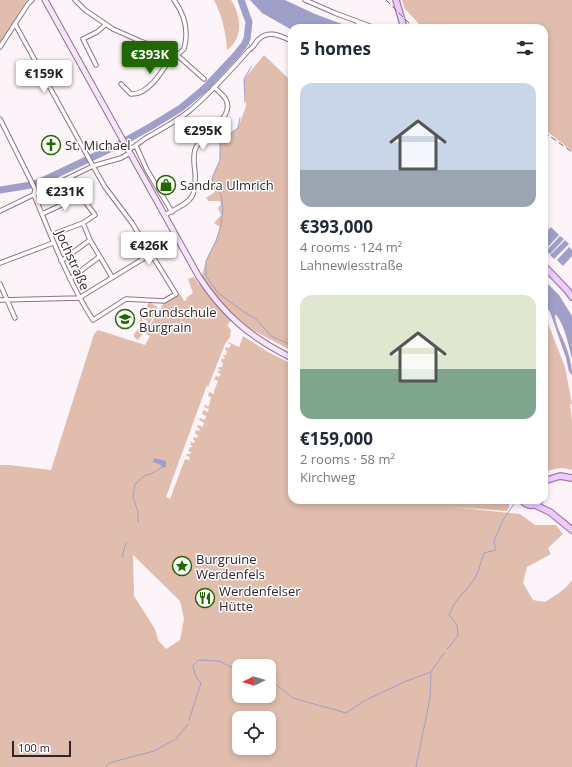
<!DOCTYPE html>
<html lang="en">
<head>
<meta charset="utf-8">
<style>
	body { margin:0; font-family:"Open Sans",sans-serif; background:#f6f6f7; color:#1f2937; height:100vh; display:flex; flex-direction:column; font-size:15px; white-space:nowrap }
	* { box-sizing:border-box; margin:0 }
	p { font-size:13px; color:#747a83 }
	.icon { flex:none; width:22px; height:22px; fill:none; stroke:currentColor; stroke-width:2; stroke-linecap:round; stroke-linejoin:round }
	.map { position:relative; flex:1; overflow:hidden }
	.panel { position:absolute; left:288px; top:24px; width:260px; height:480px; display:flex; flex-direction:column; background:#fff; border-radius:12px; box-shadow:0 2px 6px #0003 }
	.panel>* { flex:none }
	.needle { width:26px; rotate:265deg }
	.fabs { position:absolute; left:232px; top:659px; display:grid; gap:8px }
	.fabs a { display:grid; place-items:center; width:44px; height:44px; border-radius:8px; background:#fff; box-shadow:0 2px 6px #0003; font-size:20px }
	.scale { position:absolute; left:12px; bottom:10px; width:59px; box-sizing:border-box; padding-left:4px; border:2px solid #32242b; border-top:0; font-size:11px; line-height:14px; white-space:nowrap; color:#32242b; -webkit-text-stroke:3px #fff; paint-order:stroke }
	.price { position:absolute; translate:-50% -34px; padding:0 9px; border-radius:4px; background:#fff; color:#222; font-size:13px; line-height:26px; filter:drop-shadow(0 1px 2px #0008) }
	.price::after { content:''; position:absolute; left:50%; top:24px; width:12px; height:9px; margin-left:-6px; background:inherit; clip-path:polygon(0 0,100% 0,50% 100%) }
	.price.on { background:#216802; color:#fff }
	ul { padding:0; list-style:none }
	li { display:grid; align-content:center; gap:8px; height:212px; padding:0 12px }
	li span { display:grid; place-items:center; height:124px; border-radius:12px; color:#555 }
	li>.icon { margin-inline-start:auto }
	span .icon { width:72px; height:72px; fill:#fffc; stroke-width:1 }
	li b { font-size:17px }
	h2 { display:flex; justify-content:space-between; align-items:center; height:48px; padding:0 12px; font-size:17px }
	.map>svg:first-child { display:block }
	.green { fill:#e0bdac; fill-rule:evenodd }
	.water { fill:#9f9fc9 }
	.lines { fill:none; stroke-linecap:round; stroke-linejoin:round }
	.stream { stroke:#9f9fc9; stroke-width:1 }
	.river { stroke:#9f9fc9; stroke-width:7 }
	.street-casing { stroke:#927283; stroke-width:5.5 }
	.secondary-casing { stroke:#927283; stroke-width:7 }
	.primary-casing { stroke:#a47ab1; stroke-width:8 }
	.street { stroke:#fff; stroke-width:3.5 }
	.secondary { stroke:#f6e5fd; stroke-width:5 }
	.primary { stroke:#edcbfb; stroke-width:5.5 }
	.rail { stroke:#71656b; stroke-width:1; stroke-dasharray:6 3; stroke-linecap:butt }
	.labels { text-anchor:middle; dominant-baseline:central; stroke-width:3; stroke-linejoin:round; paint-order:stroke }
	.poi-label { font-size:13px; fill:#32242b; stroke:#fff; text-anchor:start }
	.street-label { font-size:13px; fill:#32242b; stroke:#fff }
</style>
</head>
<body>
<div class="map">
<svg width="572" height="767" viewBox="0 0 572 767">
	<rect width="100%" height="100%" fill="#fcf4f8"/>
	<path class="green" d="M 0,0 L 27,0 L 0,44 Z
		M 214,0 L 231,0 C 241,15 244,38 227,50 C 226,32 222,16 214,0 Z
		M 402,0 L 572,0 L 572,151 L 544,129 L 544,28 L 423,28 L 405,9 Z
		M 264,55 L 292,82 L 292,351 L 249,328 L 236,316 L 227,325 L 231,330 L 230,337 L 225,344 L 208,387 L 207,385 L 166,497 L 170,499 L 185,459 L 189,460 L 190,457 L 186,456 L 187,454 L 190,454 L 191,452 L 188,451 L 190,447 L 192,447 L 192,446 L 190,445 L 191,442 L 194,443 L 195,441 L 193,439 L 194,437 L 197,438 L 198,435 L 195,434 L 196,430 L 199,431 L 200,429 L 197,427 L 198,425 L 203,427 L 204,423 L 199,420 L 200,418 L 205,420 L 206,416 L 202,414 L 203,410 L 208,412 L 209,409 L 204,407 L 205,405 L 207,405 L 207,407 L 209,406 L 211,397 L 208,396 L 209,392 L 214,394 L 214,391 L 218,381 L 214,379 L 216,376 L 219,377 L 221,374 L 217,372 L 218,371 L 220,371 L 221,370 L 218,369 L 219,367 L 222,367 L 223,363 L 221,362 L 222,358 L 224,359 L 225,357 L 223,356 L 223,355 L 226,355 L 227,351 L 225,350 L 226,347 L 229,348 L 231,345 L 228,343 L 228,342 L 239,347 L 243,336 L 268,352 L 292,364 L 292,500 L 390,500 L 376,503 L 393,500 L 510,500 L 509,507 L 507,511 L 452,507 L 520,514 L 535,525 L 556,525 L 563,534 L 548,548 L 551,554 L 527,567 L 523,583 L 533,600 L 545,602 C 554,596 566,590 572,580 L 572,767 L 0,767 L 0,465 L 9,465 L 51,470 L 94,334 L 98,330 L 145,345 L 150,336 L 146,334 L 159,308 L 161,308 L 163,304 L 180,294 L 184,301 L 187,300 L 186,298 L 193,293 L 188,279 L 194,277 L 199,285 L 206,261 L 216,240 L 220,227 L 214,223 L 221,215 L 218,208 L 221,204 L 220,201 L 209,201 L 206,198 L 215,192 L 211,185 L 214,173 L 220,160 L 220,141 L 238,128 L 246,106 L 244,79 ZM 133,555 L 180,601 L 184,619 L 180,640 L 166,649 L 158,640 L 155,629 L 134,596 ZM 239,666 L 269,666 L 269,696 L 239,696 ZM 239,718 L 269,718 L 269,748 L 239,748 Z
		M 149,302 L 158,307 L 148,327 L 146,326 L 148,321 L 141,318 C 148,328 145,330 138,340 L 134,337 L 134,334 L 139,329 C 138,318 144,312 149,302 Z
		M 544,313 L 565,367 L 572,404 L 570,404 L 572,422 L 572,470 C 562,467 553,468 544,473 Z"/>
	<path class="water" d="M 250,0 L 285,0 L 315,14 L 342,24 L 348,28 L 292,28 L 292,30 L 262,13 Z
		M 551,227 L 559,235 L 545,250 L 544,249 L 544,234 Z
		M 560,236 L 564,239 L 550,254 L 546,251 Z
		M 565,240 L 569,244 L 554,259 L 550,255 Z
		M 569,247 L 572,250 L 572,256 L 563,266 L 557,260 Z
		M 544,280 L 559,295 L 572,316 L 572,359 C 569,347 564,322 555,314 C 555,325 561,334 565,344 C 569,354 572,365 572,375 L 569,372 L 566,358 L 550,312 L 544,304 Z
		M 154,458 L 166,461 L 166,467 L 161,468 L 161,465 L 153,462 Z"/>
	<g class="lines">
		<path class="stream" d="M 247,39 L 250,47
			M 245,102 L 244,79 L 251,67
			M 240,118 L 238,128 L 220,141 L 220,160 L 212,178 L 213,186 L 221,194 L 223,210 L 221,226 L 216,241 L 206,261 L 206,276 L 218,293 L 244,312 L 256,319 L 271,336 L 292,345
			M 138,522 L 138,512 L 133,497 L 135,484 L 144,476 L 153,473 L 161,468
			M 122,557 L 126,543
			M 447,649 L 458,636 L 457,625 L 449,615 C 456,597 466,592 475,578 C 479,571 481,561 484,553 L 496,550 L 494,541 L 503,520 L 514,504 L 514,500
			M 269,679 L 293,698 L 346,713 L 364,701 L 404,682 L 431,672 L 444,653
			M 189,720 L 201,683 L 196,677 L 193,666 L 198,660 L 219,661 L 239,671
			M 105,767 L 109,763 L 154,751 L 176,739 L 188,724
			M 416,767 L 430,698 L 431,673"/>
		<path class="river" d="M 0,190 L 31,185 L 40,182 L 114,147 L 150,127 L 181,108 L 204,89 L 235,56 L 244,45 L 247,39 L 249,22 L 241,0"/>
		<defs>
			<path id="street" d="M 75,0 L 85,10 L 113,29 L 140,41 L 177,55 L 204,79
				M 174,0 C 185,15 189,31 184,49 L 177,55
				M 305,0 L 335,13 L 375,28
				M 358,24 L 364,28
				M 0,47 L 28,4 L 32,0
				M 96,65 L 83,39 L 97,32 L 105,25
				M 121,84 L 131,94 C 150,95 164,68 173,54
				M 0,119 L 35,189 L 34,195 C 52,238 68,281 93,320 L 126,299 L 164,301 L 176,294 L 132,223 L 105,187 L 93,166 L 15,24
				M 136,146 L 147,170 L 172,212
				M 128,150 C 135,147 140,142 146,138 C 160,130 175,122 188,112 C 210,94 230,71 249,50 C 254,48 255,42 259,39 C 269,29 282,37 292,41
				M 71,177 L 81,196 L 95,215 L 83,223 L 90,240 L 112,277
				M 0,211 L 93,166 L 121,158 L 130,153
				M 42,214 L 81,196
				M 165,215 C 189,201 197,202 195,172 C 194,165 193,157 195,150 C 200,133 238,118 225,98 C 222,94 217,90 214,87
				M 51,235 L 83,223
				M 61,261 L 90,240
				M 0,263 L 53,243
				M 70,279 L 99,257
				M 0,284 L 15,318
				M 0,300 L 79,298 L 151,254"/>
			<path id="secondary" d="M 45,0 L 199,277 C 224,315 251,338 292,358"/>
			<path id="primary" d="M 396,0 L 404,28
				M 544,266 L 567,290 L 572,297
				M 544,481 L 560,476 L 572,478
				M 522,500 C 527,507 535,507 540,500
				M 535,505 L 550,512 L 572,530"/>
		</defs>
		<use href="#street" class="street-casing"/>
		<use href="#secondary" class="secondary-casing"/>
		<use href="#primary" class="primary-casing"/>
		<use href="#street" class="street"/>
		<use href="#secondary" class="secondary"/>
		<use href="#primary" class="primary"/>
		<path class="rail" d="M 386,0 L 414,28
			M 544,132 L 572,152"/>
	</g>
	<defs>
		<symbol id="church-ring" viewBox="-11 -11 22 22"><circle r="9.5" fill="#fff" stroke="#216802" stroke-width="1.5"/><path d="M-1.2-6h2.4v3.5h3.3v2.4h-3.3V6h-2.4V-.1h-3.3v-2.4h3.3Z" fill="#216802"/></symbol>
		<symbol id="shop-ring" viewBox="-11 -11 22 22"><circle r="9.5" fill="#fff" stroke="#216802" stroke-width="1.5"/><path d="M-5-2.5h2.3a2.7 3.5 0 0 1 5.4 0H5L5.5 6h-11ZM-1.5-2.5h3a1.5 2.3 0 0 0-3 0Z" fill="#216802"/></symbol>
		<symbol id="school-ring" viewBox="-11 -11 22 22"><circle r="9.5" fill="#fff" stroke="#216802" stroke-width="1.5"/><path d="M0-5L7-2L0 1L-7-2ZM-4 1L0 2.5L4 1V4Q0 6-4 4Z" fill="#216802"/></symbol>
		<symbol id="sight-ring" viewBox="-11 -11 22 22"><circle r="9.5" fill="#fff" stroke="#216802" stroke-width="1.5"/><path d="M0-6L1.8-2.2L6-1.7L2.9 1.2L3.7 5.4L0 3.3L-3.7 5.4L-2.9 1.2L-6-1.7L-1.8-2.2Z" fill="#216802"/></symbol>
		<symbol id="restaurant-ring" viewBox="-11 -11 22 22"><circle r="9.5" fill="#fff" stroke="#216802" stroke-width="1.5"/><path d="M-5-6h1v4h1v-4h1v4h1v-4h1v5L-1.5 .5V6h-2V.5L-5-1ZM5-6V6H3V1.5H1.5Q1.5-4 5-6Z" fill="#216802"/></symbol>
	</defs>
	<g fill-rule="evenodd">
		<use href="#church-ring" x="40" y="134" width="22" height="22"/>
		<use href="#shop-ring" x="155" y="174" width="22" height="22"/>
		<use href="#school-ring" x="114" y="308" width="22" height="22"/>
		<use href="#sight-ring" x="171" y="555" width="22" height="22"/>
		<use href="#restaurant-ring" x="194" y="587" width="22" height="22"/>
	</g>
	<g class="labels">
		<g class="poi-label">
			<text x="65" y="145">St. Michael</text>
			<text x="180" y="185">Sandra Ulmrich</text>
			<text x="139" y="312">Grundschule<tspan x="139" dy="15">Burgrain</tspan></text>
			<text x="196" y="559">Burgruine<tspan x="196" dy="15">Werdenfels</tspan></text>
			<text x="219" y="591">Werdenfelser<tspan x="219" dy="15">Hütte</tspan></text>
		</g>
		<g class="street-label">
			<text transform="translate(73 260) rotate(66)">Jochstraße</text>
		</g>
	</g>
</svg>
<div class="fabs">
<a><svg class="needle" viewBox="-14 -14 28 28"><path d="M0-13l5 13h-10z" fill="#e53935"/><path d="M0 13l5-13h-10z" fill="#747a83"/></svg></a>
<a><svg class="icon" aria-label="locate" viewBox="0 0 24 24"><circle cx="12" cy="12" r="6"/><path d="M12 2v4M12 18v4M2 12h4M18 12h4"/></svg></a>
</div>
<div class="scale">100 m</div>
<b class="price on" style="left:150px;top:75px">€393K</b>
<b class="price" style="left:44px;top:94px">€159K</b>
<b class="price" style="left:203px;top:151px">€295K</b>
<b class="price" style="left:65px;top:212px">€231K</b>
<b class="price" style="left:149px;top:266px">€426K</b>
<section class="panel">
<h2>5 homes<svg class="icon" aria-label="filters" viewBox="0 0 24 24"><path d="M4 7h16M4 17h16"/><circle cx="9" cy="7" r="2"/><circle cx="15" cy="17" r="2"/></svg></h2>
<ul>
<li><span style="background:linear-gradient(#c9d6e8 70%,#9aa5b1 0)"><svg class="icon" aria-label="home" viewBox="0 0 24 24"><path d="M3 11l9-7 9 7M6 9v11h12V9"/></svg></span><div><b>€393,000</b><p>4 rooms · 124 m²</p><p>Lahnewiesstraße</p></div></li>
<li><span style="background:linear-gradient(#dfe7d0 60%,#7fa58c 0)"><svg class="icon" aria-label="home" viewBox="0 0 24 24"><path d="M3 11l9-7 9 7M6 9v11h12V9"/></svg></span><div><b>€159,000</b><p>2 rooms · 58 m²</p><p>Kirchweg</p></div></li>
</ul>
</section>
</div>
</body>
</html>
